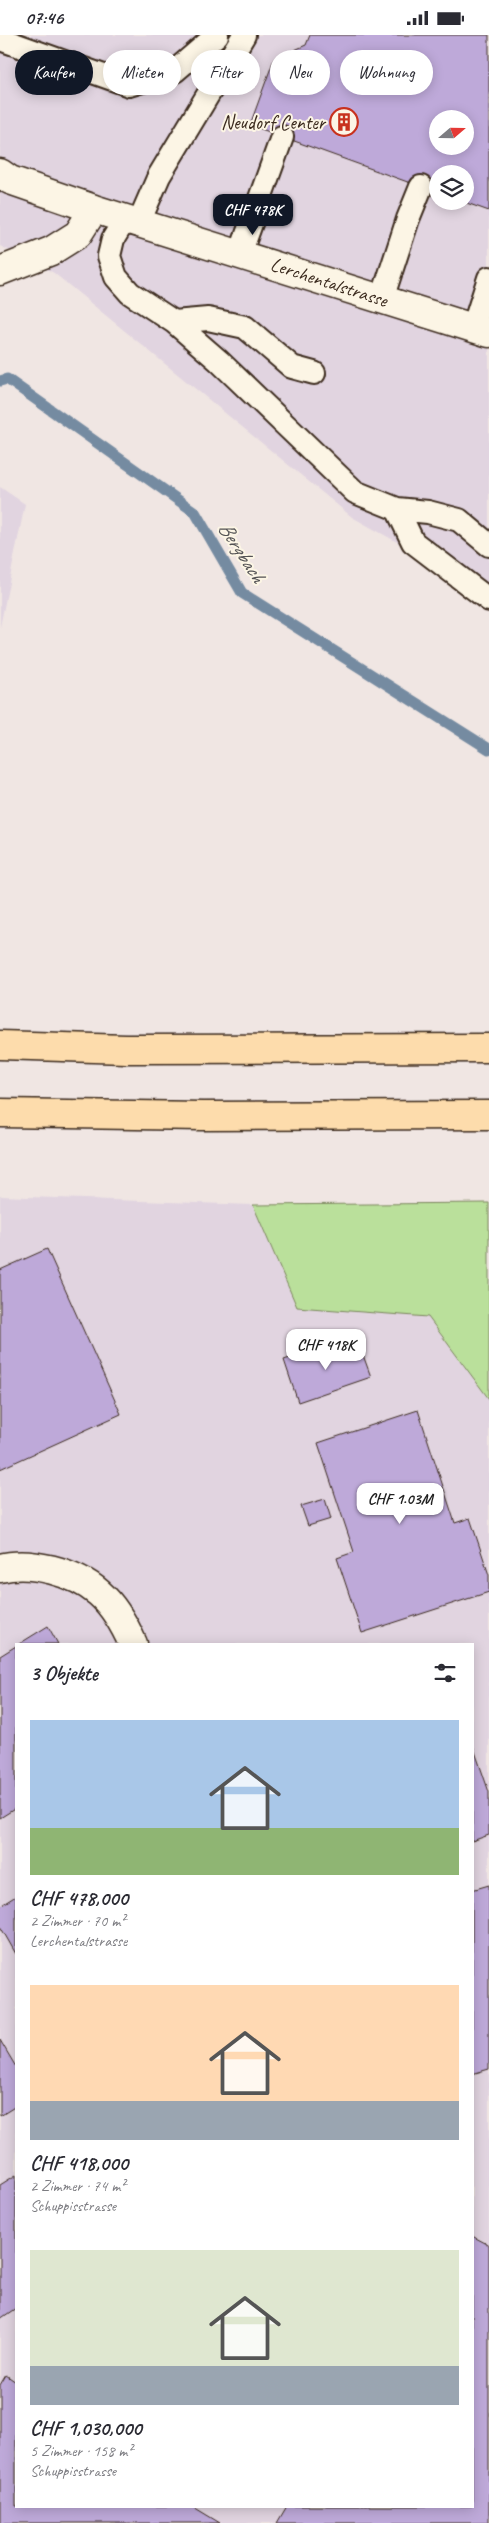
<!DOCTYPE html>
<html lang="de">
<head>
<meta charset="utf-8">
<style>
	body { margin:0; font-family:Caveat,sans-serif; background:#f2f2f3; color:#2b2b33; height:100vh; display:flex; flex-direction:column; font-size:19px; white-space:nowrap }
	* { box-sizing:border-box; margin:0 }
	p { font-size:16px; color:#7c7c81 }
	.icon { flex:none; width:28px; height:28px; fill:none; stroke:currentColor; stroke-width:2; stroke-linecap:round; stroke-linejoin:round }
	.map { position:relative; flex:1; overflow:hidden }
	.panel { position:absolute; left:15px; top:1608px; width:459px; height:865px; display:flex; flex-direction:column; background:#fff; border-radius:0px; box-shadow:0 2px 12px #0003 }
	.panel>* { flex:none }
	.top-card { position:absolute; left:15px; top:15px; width:460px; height:45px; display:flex; gap:10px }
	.needle { width:32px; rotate:70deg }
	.fabs { position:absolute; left:429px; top:75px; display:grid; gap:10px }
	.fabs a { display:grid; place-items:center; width:45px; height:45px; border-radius:50%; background:#fff; box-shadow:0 2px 12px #0003; font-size:25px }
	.price { position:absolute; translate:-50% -42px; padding:0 11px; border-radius:10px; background:#fff; color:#222; font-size:16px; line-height:32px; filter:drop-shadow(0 1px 2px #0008) }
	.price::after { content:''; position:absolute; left:50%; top:30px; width:15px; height:11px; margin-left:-8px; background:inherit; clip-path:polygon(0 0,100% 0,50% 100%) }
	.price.selected { background:#111827; color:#fff }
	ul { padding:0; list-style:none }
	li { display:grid; align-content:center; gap:10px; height:265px; padding:0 15px }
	li span { display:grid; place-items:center; height:155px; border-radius:0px; color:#555 }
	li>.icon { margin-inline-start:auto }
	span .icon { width:90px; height:90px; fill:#fffc; stroke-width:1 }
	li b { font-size:21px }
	h2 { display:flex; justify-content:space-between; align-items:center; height:60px; padding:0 15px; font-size:21px }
	.pill { padding:0 18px; border-radius:22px; background:#fff; box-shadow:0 2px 12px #0003; font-size:18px; line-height:45px }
	.pill.selected { background:#111827; color:#fff }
	.status { display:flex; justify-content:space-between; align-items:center; height:35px; padding:0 25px; background:#fff; direction:ltr }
	.status svg { height:14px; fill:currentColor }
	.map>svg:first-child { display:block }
	.built { fill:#e1d4e0; fill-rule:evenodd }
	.green { fill:#bae09b; stroke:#7a855c }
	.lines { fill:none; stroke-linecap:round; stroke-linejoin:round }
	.stream { stroke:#758ba1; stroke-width:11 }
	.building { fill:#bea9d9; stroke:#3b2a1e; fill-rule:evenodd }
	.service-casing { stroke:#3b2a1e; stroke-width:26 }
	.minor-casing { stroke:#3b2a1e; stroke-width:31 }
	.motorway-casing { stroke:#3b2a1e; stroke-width:31 }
	.service { stroke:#fcf5e5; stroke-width:22 }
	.minor { stroke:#fcf5e5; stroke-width:28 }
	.motorway { stroke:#fddcac; stroke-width:28 }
	.labels { text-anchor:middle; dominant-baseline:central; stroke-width:4; stroke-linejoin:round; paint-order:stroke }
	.poi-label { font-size:20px; fill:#3b2a1e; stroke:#fcf5e5; text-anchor:end }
	.street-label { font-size:20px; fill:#3b2a1e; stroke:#fcf5e5 }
	.water-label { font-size:21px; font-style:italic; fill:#535254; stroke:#fcf5e5 }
</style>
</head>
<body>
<div class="status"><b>07:46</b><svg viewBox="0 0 49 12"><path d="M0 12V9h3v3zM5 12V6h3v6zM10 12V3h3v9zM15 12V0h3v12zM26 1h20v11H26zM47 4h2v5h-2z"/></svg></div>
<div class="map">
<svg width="489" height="2488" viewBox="0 0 489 2488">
	<rect width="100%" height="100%" fill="#f0e6e3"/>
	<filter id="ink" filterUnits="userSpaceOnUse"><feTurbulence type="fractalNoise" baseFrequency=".02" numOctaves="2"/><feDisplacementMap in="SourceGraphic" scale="10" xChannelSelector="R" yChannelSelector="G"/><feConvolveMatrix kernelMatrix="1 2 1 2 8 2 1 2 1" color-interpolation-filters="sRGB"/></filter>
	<g filter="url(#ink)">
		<path class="built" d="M 0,0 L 489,0 L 489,558 L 352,482 L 54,238 L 0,211 ZM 438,84 L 465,84 L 465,111 L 438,111 ZM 438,139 L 465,139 L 465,166 L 438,166 Z
			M 0,452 L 25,469 L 0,592 Z
			M 0,1161 L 253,1170 L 297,1272 L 428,1281 L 489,1364 L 489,2488 L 0,2488 ZM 16,1609 L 472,1609 L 472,2471 L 16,2471 Z"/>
		<path class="green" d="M 489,1168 L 489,1364 L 428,1282 L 297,1272 L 253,1170 Z"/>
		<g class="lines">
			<path class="stream" d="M 0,346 L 7,344 L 195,477 L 242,558 L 489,714"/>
		</g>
		<path class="building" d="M 310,0 L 489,0 L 489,176 L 461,166 L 465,166 L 465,139 L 438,139 L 438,158 L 250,90 L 274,24 L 306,10 ZM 438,84 L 465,84 L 465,111 L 438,111 Z
			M 47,1214 L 121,1379 L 0,1434 L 0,1235 Z
			M 359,1309 L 371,1342 L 298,1367 L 284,1325 L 328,1310 L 330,1318 Z
			M 418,1375 L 455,1488 L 470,1483 L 489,1540 L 489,1557 L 362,1598 L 337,1523 L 354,1517 L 318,1408 Z
			M 325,1464 L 331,1484 L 308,1491 L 301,1471 Z
			M 48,1591 L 58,1609 L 19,1609 Z
			M 16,1611 L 16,1773 L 0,1783 L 0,1621 Z
			M 472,1708 L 489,1757 L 489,1800 L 472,1806 Z
			M 489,1850 L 489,2034 L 472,2039 L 472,1855 Z
			M 16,1861 L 16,1919 L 0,1891 L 0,1871 Z
			M 0,2005 L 16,2032 L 16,2071 L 0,2081 Z
			M 16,2140 L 16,2273 L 0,2284 L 0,2150 Z
			M 472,2201 L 489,2210 L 489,2488 L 277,2488 L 287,2471 L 472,2471 Z
			M 6,2340 L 16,2347 L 16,2471 L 192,2471 L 220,2488 L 0,2488 L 0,2350 Z"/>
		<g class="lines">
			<defs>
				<path id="service" d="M 0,4 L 129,50 L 175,36 L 217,0
					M 126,183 L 113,204 L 109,221 L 116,242 L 130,258 L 174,287 L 219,326 L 355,457 L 397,474 L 413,507 L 489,565
					M 139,187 L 159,141 L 244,0
					M 240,219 L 282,102
					M 382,264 L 408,184 L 421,152
					M 174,287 L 208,284 L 245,292 L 292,332 L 314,338
					M 473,293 L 489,243
					M 397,474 L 428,477 L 459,485 L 489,510"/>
				<path id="minor" d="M 0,138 L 10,145 L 94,174 L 489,298
					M 0,236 L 51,216 L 78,199 L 94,174
					M 0,1533 C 30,1525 75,1537 99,1558 C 114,1571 125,1591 133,1609"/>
				<path id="motorway" d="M 0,1010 L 126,1014 L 489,1013
					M 0,1078 L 203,1081 L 489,1080"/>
			</defs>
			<use href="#service" class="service-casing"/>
			<use href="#minor" class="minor-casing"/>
			<use href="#motorway" class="motorway-casing"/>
			<use href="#service" class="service"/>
			<use href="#minor" class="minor"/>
			<use href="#motorway" class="motorway"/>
		</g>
	</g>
	<defs>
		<symbol id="building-ring" viewBox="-11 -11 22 22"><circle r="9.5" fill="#fcf5e5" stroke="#c8321e" stroke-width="1.5"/><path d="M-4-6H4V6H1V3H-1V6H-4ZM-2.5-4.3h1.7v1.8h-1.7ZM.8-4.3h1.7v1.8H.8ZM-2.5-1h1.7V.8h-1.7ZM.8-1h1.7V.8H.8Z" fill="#c8321e"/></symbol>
	</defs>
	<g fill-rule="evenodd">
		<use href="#building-ring" x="328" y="71" width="32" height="32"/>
	</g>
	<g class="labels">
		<g class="poi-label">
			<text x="325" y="87">Neudorf Center</text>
		</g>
		<g class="street-label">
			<text transform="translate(329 247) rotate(18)">Lerchentalstrasse</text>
		</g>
		<g class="water-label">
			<text transform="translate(242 517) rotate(57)">Bergbach</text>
		</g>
	</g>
</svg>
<div class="fabs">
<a><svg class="needle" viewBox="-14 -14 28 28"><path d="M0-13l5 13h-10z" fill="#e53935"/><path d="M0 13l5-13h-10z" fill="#7c7c81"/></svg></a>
<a><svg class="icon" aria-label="layers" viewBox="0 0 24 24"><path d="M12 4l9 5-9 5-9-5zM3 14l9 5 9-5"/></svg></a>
</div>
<b class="price selected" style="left:253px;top:201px">CHF 478K</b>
<b class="price" style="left:326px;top:1336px">CHF 418K</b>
<b class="price" style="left:400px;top:1490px">CHF 1.03M</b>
<div class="top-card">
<a class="pill selected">Kaufen</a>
<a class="pill">Mieten</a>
<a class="pill">Filter</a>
<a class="pill">Neu</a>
<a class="pill">Wohnung</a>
</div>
<section class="panel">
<h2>3 Objekte<svg class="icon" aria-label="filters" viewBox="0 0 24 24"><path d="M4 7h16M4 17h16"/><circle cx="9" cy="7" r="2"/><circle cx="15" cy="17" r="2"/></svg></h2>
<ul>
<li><span style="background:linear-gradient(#a9c7e8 70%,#8fb573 0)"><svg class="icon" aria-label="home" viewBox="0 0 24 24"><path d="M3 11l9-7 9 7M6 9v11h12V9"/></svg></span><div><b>CHF 478,000</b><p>2 Zimmer · 70 m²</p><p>Lerchentalstrasse</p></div></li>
<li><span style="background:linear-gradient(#ffd9b3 75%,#9aa5b1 0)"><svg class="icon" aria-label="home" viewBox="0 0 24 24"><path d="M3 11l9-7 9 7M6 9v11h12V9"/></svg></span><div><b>CHF 418,000</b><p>2 Zimmer · 74 m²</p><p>Schuppisstrasse</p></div></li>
<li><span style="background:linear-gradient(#dfe7d0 75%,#9aa5b1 0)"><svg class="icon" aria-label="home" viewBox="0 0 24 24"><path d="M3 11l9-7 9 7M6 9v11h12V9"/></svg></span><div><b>CHF 1,030,000</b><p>5 Zimmer · 158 m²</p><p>Schuppisstrasse</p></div></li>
</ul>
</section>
</div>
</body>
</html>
